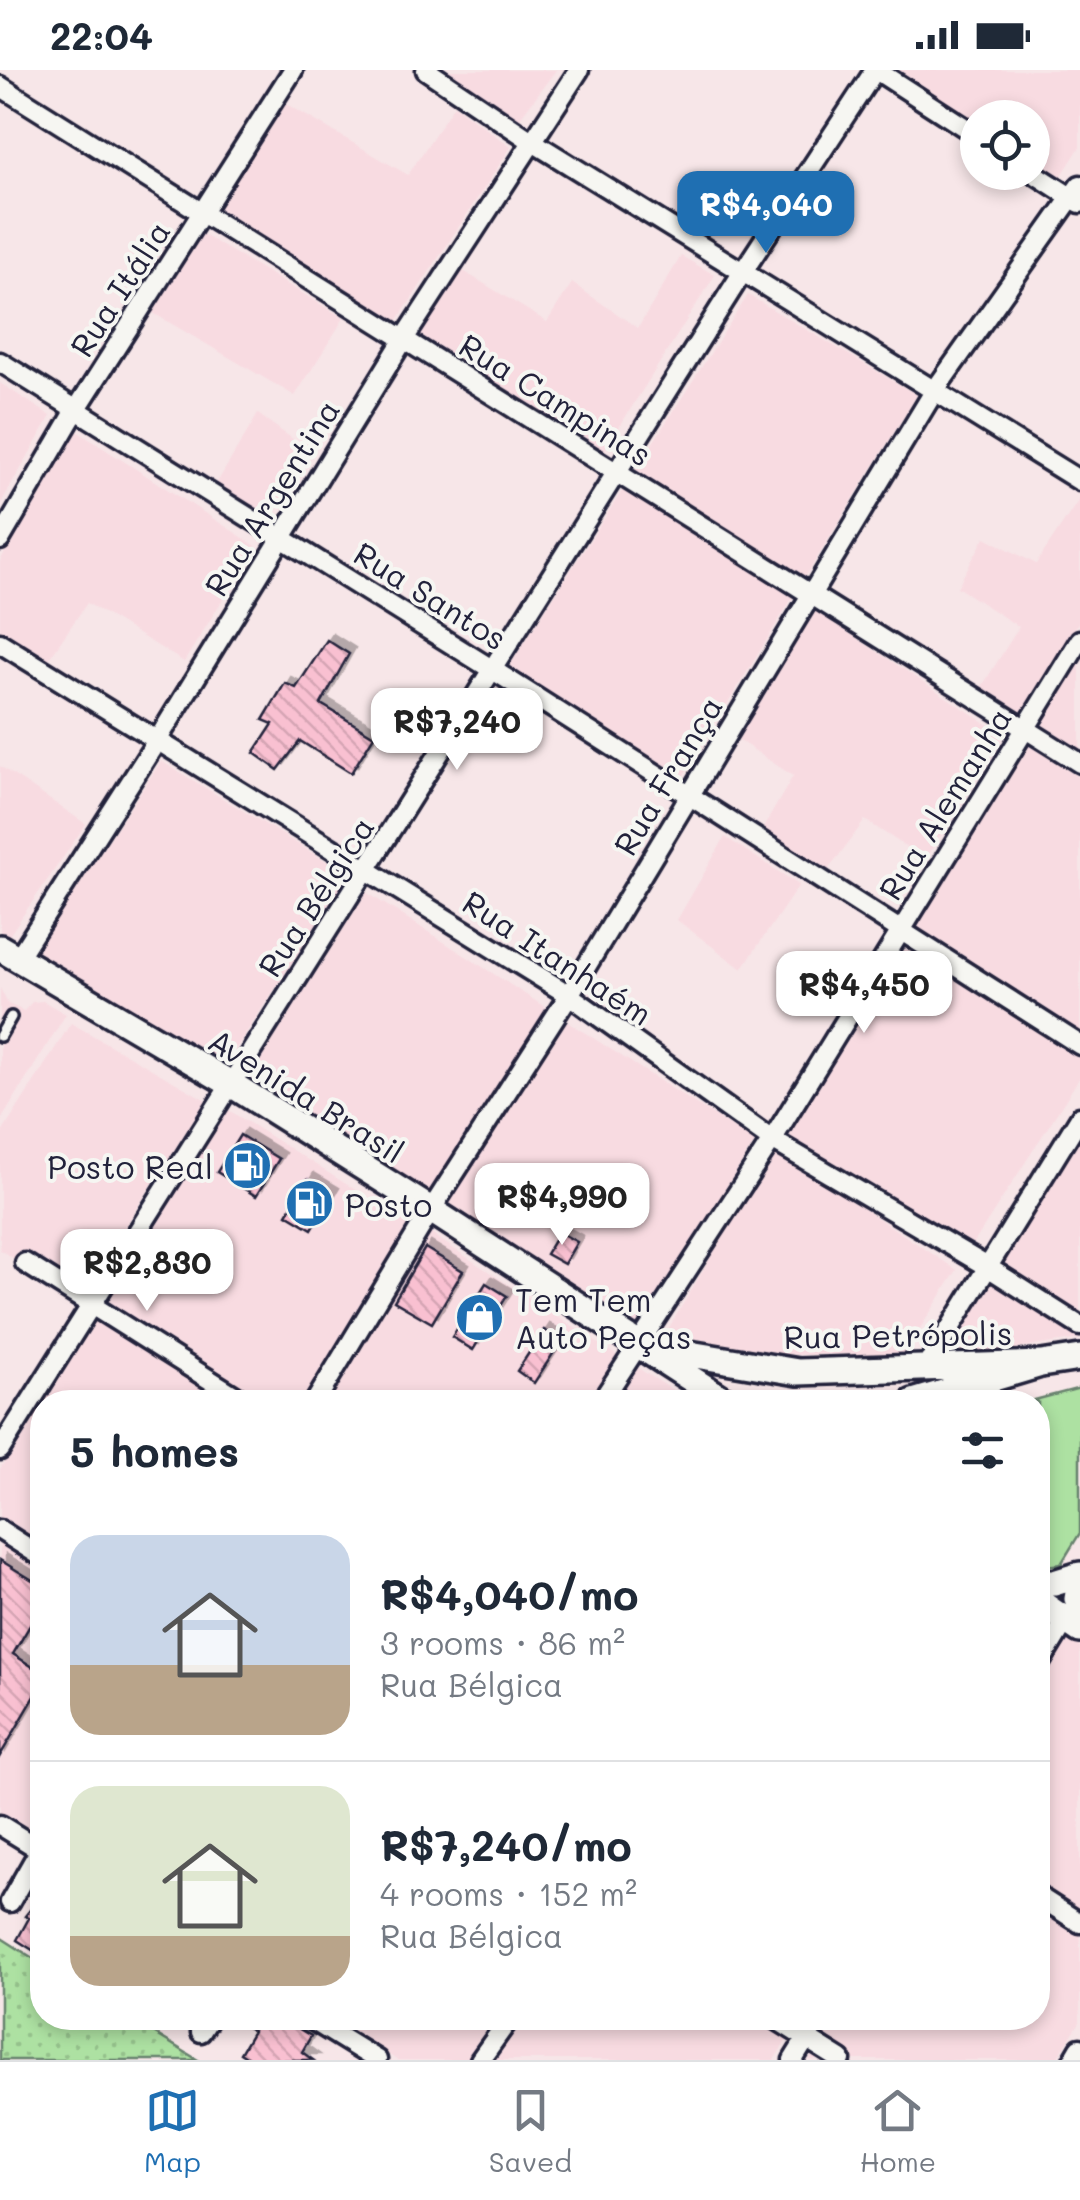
<!DOCTYPE html>
<html lang="en">
<head>
<meta charset="utf-8">
<style>
	body { margin:0; font-family:Mali,sans-serif; background:#f6f6f7; color:#1f2937; height:100vh; display:flex; flex-direction:column; font-size:38px; white-space:nowrap }
	* { box-sizing:border-box; margin:0 }
	p { font-size:32px; color:#747a83 }
	.icon { flex:none; width:55px; height:55px; fill:none; stroke:currentColor; stroke-width:2; stroke-linecap:round; stroke-linejoin:round }
	.map { position:relative; flex:1; overflow:hidden }
	.side { position:absolute; left:30px; top:1320px; width:1020px; height:640px; display:flex; flex-direction:column; background:#fff; border-radius:40px; box-shadow:0 5px 15px #0003 }
	.side>* { flex:none }
	.buttons { position:absolute; left:960px; top:30px; display:grid; gap:20px }
	.buttons a { display:grid; place-items:center; width:90px; height:90px; border-radius:50%; background:#fff; box-shadow:0 5px 15px #0003; font-size:50px }
	.price { position:absolute; translate:-50% -85px; padding:0 22px; border-radius:20px; background:#fff; color:#222; font-size:32px; line-height:65px; filter:drop-shadow(0 2px 5px #0008) }
	.price::after { content:''; position:absolute; left:50%; top:60px; width:30px; height:22px; margin-left:-15px; background:inherit; clip-path:polygon(0 0,100% 0,50% 100%) }
	.price.current { background:#1f6fb2; color:#fff }
	ul { padding:0; list-style:none }
	li { display:flex; align-items:center; gap:30px; height:250px; padding:0 40px }
	li+li { border-top:2px solid #e0e1e3 }
	li span { display:grid; place-items:center; flex:none; width:280px; height:200px; border-radius:30px; color:#555 }
	li>.icon { margin-inline-start:auto }
	span .icon { width:120px; height:120px; fill:#fffc; stroke-width:1 }
	li b { font-size:42px }
	h2 { display:flex; justify-content:space-between; align-items:center; height:120px; padding:0 40px; font-size:42px }
	.status { display:flex; justify-content:space-between; align-items:center; height:70px; padding:0 50px; background:#fff; direction:ltr }
	.status svg { height:28px; fill:currentColor }
	.dock { display:flex; justify-content:space-around; align-items:center; height:140px; border-top:2px solid #e0e1e3; background:#fff; font-size:28px; color:#747a83 }
	.dock a { display:grid; justify-items:center; gap:5px }
	.dock .current { color:#1f6fb2 }
	.map>svg:first-child { display:block }
	.built { fill:#f8dbe1 }
	.grass { fill:url(#grass-dots); stroke:#68826e; stroke-width:2.5 }
	.green { fill:#ade1a2; stroke:#68826e; stroke-width:2.5 }
	.building { fill:url(#building-back-hatch); stroke:#22223b; stroke-width:2.5; filter:url(#shadow) }
	.lines { fill:none; stroke-linecap:round; stroke-linejoin:round }
	.lane-casing { stroke:#22223b; stroke-width:16 }
	.street-casing { stroke:#22223b; stroke-width:25 }
	.secondary-casing { stroke:#22223b; stroke-width:32 }
	.lane { stroke:#f6f6f2; stroke-width:9 }
	.street { stroke:#f6f6f2; stroke-width:18 }
	.secondary { stroke:#f6f6f2; stroke-width:25 }
	.labels { text-anchor:middle; dominant-baseline:central; stroke-width:8; stroke-linejoin:round; paint-order:stroke }
	.street-label { font-size:32px; fill:#22223b; stroke:#f6f6f2 }
	.poi-label { font-size:32px; fill:#22223b; stroke:#f6f6f2; text-anchor:start }
</style>
</head>
<body>
<div class="status"><b>22:04</b><svg viewBox="0 0 49 12"><path d="M0 12V9h3v3zM5 12V6h3v6zM10 12V3h3v9zM15 12V0h3v12zM26 1h20v11H26zM47 4h2v5h-2z"/></svg></div>
<div class="map">
<svg width="1080" height="1990" viewBox="0 0 1080 1990">
	<defs>
		<pattern id="grass-dots" width="8" height="8" patternUnits="userSpaceOnUse" patternTransform="scale(2.5)"><rect width="8" height="8" fill="#ade1a2"/><path d="M2 2h.1M6 6h.1" fill="none" stroke="#95c18c" stroke-width="1.8" stroke-linecap="round"/></pattern>
		<pattern id="building-back-hatch" width="6" height="6" patternUnits="userSpaceOnUse" patternTransform="scale(2.5)"><rect width="6" height="6" fill="#f9c0d1"/><path d="M-1 5l2 2M0 0l6 6M5-1l2 2" fill="none" stroke="#d5a5b4"/></pattern>
		<filter id="shadow"><feDropShadow dx="6" dy="-6" stdDeviation="0" flood-color="#0004"/></filter>
	</defs>
	<rect width="100%" height="100%" fill="#f7e6e8"/>
	<filter id="ink" filterUnits="userSpaceOnUse"><feTurbulence type="fractalNoise" baseFrequency=".01" numOctaves="2"/><feDisplacementMap in="SourceGraphic" scale="20" xChannelSelector="R" yChannelSelector="G"/><feConvolveMatrix kernelMatrix="1 2 1 2 8 2 1 2 1" color-interpolation-filters="sRGB"/></filter>
	<g filter="url(#ink)">
		<path class="built" d="M 436,0 L 556,0 L 517,52 Z
			M 884,0 L 1080,0 L 1080,77 L 1059,110 L 1033,94 L 1032,48 L 978,48 L 977,61 Z
			M 283,32 L 408,105 L 454,35 L 511,77 L 397,251 L 216,137 Z
			M 199,162 L 344,248 L 295,326 L 148,240 Z
			M 681,186 L 715,205 L 601,386 L 413,270 L 460,199 L 547,252 L 572,213 L 638,258 Z
			M 748,225 L 917,325 L 682,708 L 508,598 Z
			M 0,313 L 51,346 L 0,435 Z
			M 258,344 L 312,383 L 270,451 L 215,416 Z
			M 75,360 L 256,476 L 184,592 L 87,533 L 46,593 L 0,565 L 0,491 Z
			M 1080,428 L 1080,550 L 1021,645 L 979,621 L 1019,557 L 957,517 L 985,467 L 1036,494 Z
			M 806,535 L 1004,665 L 925,789 L 865,750 L 828,800 L 762,760 L 793,706 L 728,663 Z
			M 1080,590 L 1080,684 L 1037,659 Z
			M 1028,675 L 1080,708 L 1080,963 L 914,857 Z
			M 161,691 L 349,805 L 224,997 L 32,886 Z
			M 0,696 L 86,754 L 8,867 L 0,862 Z
			M 725,767 L 799,815 L 742,899 L 677,850 Z
			M 366,822 L 755,1072 L 637,1257 L 246,1013 Z
			M 903,878 L 1080,985 L 1080,1007 L 970,1179 L 788,1066 Z
			M 0,918 L 8,934 L 24,941 L 32,932 L 43,931 L 66,944 L 0,1052 Z
			M 71,953 L 206,1030 L 79,1228 L 0,1180 L 0,1066 Z
			M 227,1039 L 411,1155 L 302,1332 L 42,1332 L 42,1754 L 34,1768 L 0,1747 L 0,1399 Z
			M 1080,1070 L 1080,1269 L 941,1290 Z
			M 774,1080 L 957,1200 L 904,1284 L 764,1285 L 667,1261 Z
			M 430,1163 L 619,1287 L 590,1332 L 326,1332 Z
			M 636,1297 L 692,1332 L 614,1332 Z
			M 1067,1568 L 1080,1575 L 1080,1952 L 1056,1990 L 809,1990 L 835,1948 L 1038,1948 L 1038,1616 Z
			M 329,1948 L 493,1948 L 466,1990 L 397,1990 Z
			M 522,1948 L 801,1948 L 774,1990 L 495,1990 Z"/>
		<path class="grass" d="M 0,1867 L 42,1894 L 42,1948 L 129,1948 L 198,1990 L 0,1990 Z"/>
		<path class="green" d="M 1080,1318 L 1080,1463 L 1061,1494 L 1038,1497 L 1038,1332 L 1027,1332 Z"/>
		<path class="building" d="M 327,570 L 349,584 L 321,634 L 374,666 L 351,703 L 300,671 L 278,700 L 254,683 L 273,654 L 263,650 L 285,613 L 296,618 Z
			M 240,1065 L 279,1089 L 256,1126 L 217,1102 Z
			M 308,1109 L 333,1124 L 312,1159 L 287,1144 Z
			M 559,1162 L 577,1172 L 564,1194 L 546,1184 Z
			M 425,1178 L 463,1201 L 432,1253 L 394,1231 Z
			M 486,1213 L 507,1226 L 473,1280 L 452,1267 Z
			M 544,1260 L 562,1270 L 534,1313 L 517,1301 Z
			M 0,1490 L 42,1516 L 42,1535 L 13,1584 L 42,1603 L 42,1624 L 38,1621 L 0,1686 Z
			M 42,1825 L 42,1886 L 17,1870 L 29,1848 L 25,1846 Z
			M 231,1948 L 281,1948 L 311,1966 L 302,1982 L 313,1990 L 251,1990 L 240,1983 L 253,1961 Z"/>
		<g class="lines">
			<defs>
				<path id="lane" d="M 0,966 L 11,947"/>
				<path id="street" d="M 426,0 L 533,72 L 1080,411
					M 876,0 L 978,66
					M 0,16 L 1080,693
					M 1032,102 L 1080,133
					M 0,292 L 493,600 L 1080,975
					M 0,470 L 76,340 L 293,0
					M 0,573 L 569,925 L 772,1070 L 986,1196 L 1080,1256
					M 18,888 L 158,669 L 404,269 L 579,0
					M 25,1193 L 245,1332
					M 925,1299 L 1080,1047
					M 315,1332 L 431,1140 L 569,925 L 935,320 L 1080,115
					M 601,1332 L 772,1070 L 1080,570
					M 0,1380 L 744,200 L 875,0
					M 0,1460 L 42,1487
					M 1038,1596 L 1066,1550
					M 0,1755 L 42,1781
					M 1038,1826 L 1080,1853
					M 10,1832 L 42,1776
					M 309,1948 L 377,1990
					M 774,1948 L 841,1990
					M 201,1962 L 210,1948
					M 480,1990 L 510,1948
					M 793,1990 L 819,1948
					M 1073,1990 L 1080,1978"/>
				<path id="secondary" d="M 0,878 L 231,1014 L 431,1140 L 727,1332
					M 653,1278 L 798,1302 L 1041,1294
					M 913,1332 L 1041,1294 L 1080,1288
					M 1080,1512 L 1077,1529 L 1080,1537
					M 1038,1513 L 1054,1513 L 1080,1505
					M 1038,1531 L 1080,1560"/>
			</defs>
			<use href="#lane" class="lane-casing"/>
			<use href="#street" class="street-casing"/>
			<use href="#secondary" class="secondary-casing"/>
			<use href="#lane" class="lane"/>
			<use href="#street" class="street"/>
			<use href="#secondary" class="secondary"/>
		</g>
	</g>
	<defs>
		<symbol id="fuel-disc" viewBox="-11 -11 22 22"><circle r="9.5" fill="#1f6fb2" stroke="#f6f6f2"/><path d="M-5.5-6h7V0h2V4h1.3V-2.5L3-4.5l.8-.8L6-3V5H2.5V1h-1V6h-7ZM-4.2-4.7v3.2H.2V-4.7Z" fill="#fff"/></symbol>
		<symbol id="shop-disc" viewBox="-11 -11 22 22"><circle r="9.5" fill="#1f6fb2" stroke="#f6f6f2"/><path d="M-5-2.5h2.3a2.7 3.5 0 0 1 5.4 0H5L5.5 6h-11ZM-1.5-2.5h3a1.5 2.3 0 0 0-3 0Z" fill="#fff"/></symbol>
	</defs>
	<g fill-rule="evenodd">
		<use href="#fuel-disc" x="220" y="1068" width="55" height="55"/>
		<use href="#fuel-disc" x="282" y="1106" width="55" height="55"/>
		<use href="#shop-disc" x="452" y="1220" width="55" height="55"/>
	</g>
	<g class="labels">
		<g class="street-label">
			<text transform="translate(119 218) rotate(-57)">Rua Itália</text>
			<text transform="translate(556 329) rotate(32)">Rua Campinas</text>
			<text transform="translate(271 427) rotate(-58)">Rua Argentina</text>
			<text transform="translate(431 525) rotate(32)">Rua Santos</text>
			<text transform="translate(667 705) rotate(-59)">Rua França</text>
			<text transform="translate(944 733) rotate(-58)">Rua Alemanha</text>
			<text transform="translate(315 826) rotate(-57)">Rua Bélgica</text>
			<text transform="translate(558 887) rotate(33)">Rua Itanhaém</text>
			<text transform="translate(307 1025) rotate(32)">Avenida Brasil</text>
			<text transform="translate(898 1264) rotate(-1)">Rua Petrópolis</text>
		</g>
		<g class="poi-label">
			<text x="213" y="1096" text-anchor="end">Posto Real</text>
			<text x="345" y="1134">Posto</text>
			<text x="515" y="1229">Tem Tem<tspan x="515" dy="37">Auto Peças</tspan></text>
		</g>
	</g>
</svg>
<div class="buttons">
<a><svg class="icon" aria-label="locate" viewBox="0 0 24 24"><circle cx="12" cy="12" r="6"/><path d="M12 2v4M12 18v4M2 12h4M18 12h4"/></svg></a>
</div>
<b class="price current" style="left:766px;top:186px">R$4,040</b>
<b class="price" style="left:457px;top:703px">R$7,240</b>
<b class="price" style="left:864px;top:966px">R$4,450</b>
<b class="price" style="left:562px;top:1178px">R$4,990</b>
<b class="price" style="left:147px;top:1244px">R$2,830</b>
<section class="side">
<h2>5 homes<svg class="icon" aria-label="filters" viewBox="0 0 24 24"><path d="M4 7h16M4 17h16"/><circle cx="9" cy="7" r="2"/><circle cx="15" cy="17" r="2"/></svg></h2>
<ul>
<li><span style="background:linear-gradient(#c9d6e8 65%,#b9a48a 0)"><svg class="icon" aria-label="home" viewBox="0 0 24 24"><path d="M3 11l9-7 9 7M6 9v11h12V9"/></svg></span><div><b>R$4,040/mo</b><p>3 rooms · 86 m²</p><p>Rua Bélgica</p></div></li>
<li><span style="background:linear-gradient(#dfe7d0 75%,#b9a48a 0)"><svg class="icon" aria-label="home" viewBox="0 0 24 24"><path d="M3 11l9-7 9 7M6 9v11h12V9"/></svg></span><div><b>R$7,240/mo</b><p>4 rooms · 152 m²</p><p>Rua Bélgica</p></div></li>
</ul>
</section>
</div>
<nav class="dock">
<a class="current"><svg class="icon" aria-label="map" viewBox="0 0 24 24"><path d="M3 6l6-2 6 2 6-2v14l-6 2-6-2-6 2zM9 4v14M15 6v14"/></svg>Map</a>
<a><svg class="icon" aria-label="saved" viewBox="0 0 24 24"><path d="M7 4h10v16l-5-4-5 4z"/></svg>Saved</a>
<a><svg class="icon" aria-label="home" viewBox="0 0 24 24"><path d="M3 11l9-7 9 7M6 9v11h12V9"/></svg>Home</a>
</nav>
</body>
</html>
